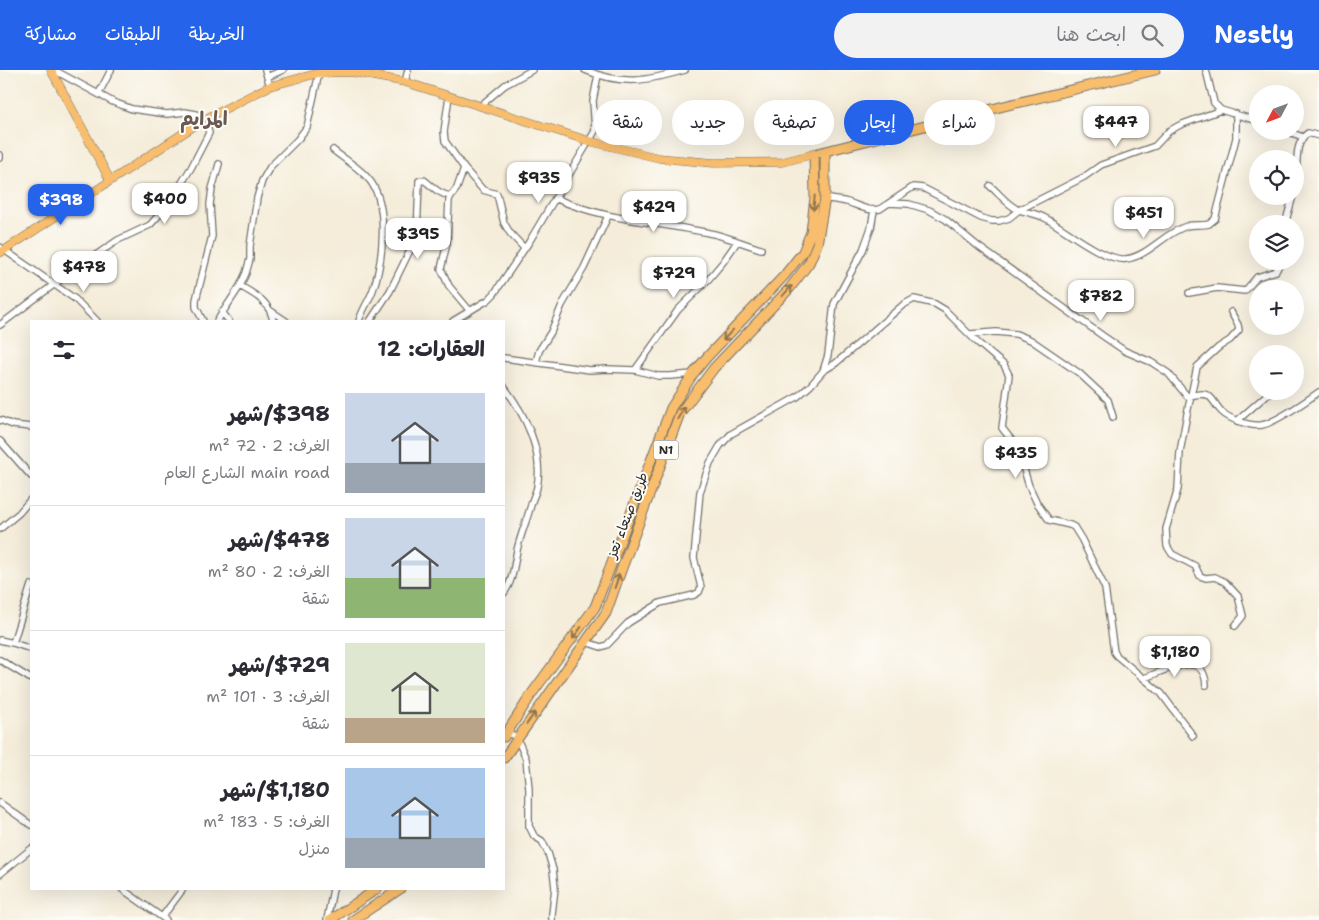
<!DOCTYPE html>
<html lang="ar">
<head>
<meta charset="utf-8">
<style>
	body { margin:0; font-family:"Shantell Sans","Playpen Sans Arabic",sans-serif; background:#f2f2f3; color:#2b2b33; direction:rtl; height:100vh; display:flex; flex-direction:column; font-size:19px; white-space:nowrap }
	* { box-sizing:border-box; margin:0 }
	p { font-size:16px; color:#7c7c81 }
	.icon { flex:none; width:28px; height:28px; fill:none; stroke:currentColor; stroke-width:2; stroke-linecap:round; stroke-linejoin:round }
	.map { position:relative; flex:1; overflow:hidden; direction:ltr }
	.sheet { position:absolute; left:30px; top:250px; width:475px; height:570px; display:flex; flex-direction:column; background:#fff; border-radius:0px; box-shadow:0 5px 20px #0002; direction:rtl }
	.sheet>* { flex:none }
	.guide { position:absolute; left:520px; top:30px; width:475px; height:45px; direction:rtl; display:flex; gap:10px }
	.needle { width:32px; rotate:229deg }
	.buttons { position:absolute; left:1249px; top:15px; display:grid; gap:10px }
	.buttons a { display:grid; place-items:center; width:55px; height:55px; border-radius:50%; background:#fff; box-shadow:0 5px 20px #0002; font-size:25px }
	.price { position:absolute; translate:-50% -42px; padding:0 11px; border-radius:10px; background:#fff; color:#222; font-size:16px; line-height:32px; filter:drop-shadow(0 1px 2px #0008) }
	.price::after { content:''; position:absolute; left:50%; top:30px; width:15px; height:11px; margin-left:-8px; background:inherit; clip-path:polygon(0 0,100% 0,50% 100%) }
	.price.on { background:#2563eb; color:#fff }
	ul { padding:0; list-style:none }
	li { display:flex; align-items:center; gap:15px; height:125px; padding:0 20px }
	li+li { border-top:1px solid #e1e1e2 }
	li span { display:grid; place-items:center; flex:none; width:140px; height:100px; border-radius:0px; color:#555 }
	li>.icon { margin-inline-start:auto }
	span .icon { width:60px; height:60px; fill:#fffc; stroke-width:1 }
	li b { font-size:21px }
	h2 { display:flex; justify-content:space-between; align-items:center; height:60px; padding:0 20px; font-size:21px }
	.tag { padding:0 18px; border-radius:22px; background:#fff; box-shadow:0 5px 20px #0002; font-size:18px; line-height:45px }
	.tag.on { background:#2563eb; color:#fff }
	header { display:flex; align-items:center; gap:30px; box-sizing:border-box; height:70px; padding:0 25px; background:#2563eb; color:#fff }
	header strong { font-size:24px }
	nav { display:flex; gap:28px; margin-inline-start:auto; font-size:18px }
	.search { width:350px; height:45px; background:#f2f2f3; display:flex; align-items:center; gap:12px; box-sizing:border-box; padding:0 18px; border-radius:28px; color:#7c7c81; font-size:19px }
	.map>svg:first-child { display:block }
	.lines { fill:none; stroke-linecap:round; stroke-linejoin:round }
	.minor-casing { stroke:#726f68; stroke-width:8 }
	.major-casing { stroke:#726f68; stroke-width:9 }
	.highway-casing { stroke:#726f68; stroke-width:11 }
	.minor { stroke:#fff; stroke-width:5.5 }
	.major { stroke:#f9be6d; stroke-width:8 }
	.highway { stroke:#f9be6d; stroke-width:9 }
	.oneway { stroke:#92744c }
	.labels { text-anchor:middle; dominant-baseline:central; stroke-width:4; stroke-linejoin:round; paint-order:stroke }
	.shield { fill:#fdfcf7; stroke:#6a6a68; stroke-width:1 }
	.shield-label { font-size:12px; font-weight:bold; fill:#2b2b2b }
	.street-label { font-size:14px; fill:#2b2b2b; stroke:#fdfcf7 }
	.district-label { font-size:19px; font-weight:bold; fill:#6b5a53; stroke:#fdfcf7 }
</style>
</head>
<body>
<header>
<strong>Nestly</strong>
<div class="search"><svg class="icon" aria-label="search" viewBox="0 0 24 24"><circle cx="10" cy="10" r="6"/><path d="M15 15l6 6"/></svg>ابحث هنا</div>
<nav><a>الخريطة</a><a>الطبقات</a><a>مشاركة</a></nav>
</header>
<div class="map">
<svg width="1319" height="850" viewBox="0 0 1319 850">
	<rect width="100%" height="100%" fill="#fdfcf7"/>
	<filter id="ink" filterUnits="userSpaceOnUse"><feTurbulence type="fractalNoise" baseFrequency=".02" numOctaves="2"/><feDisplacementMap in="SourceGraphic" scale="10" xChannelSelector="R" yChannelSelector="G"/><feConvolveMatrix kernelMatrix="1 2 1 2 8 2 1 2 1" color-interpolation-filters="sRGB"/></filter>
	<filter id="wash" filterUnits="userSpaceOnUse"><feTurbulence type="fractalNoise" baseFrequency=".0096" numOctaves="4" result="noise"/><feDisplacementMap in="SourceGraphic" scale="20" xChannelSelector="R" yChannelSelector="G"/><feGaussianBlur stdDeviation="1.12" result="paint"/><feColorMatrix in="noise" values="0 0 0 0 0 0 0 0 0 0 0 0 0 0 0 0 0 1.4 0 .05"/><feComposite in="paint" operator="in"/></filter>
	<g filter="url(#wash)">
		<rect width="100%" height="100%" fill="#f5edda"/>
	</g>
	<g filter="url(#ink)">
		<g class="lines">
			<defs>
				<path id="minor" d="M 265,0 L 270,16
					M 585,0 C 624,16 646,11 685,0
					M 1206,0 L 1214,33 L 1221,40 L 1258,51
					M 267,7 L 283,0
					M 405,12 L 408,0
					M 99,23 L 111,0
					M 449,26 L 444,62 L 445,71 L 464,98 L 483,120 L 497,124 L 504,153 L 510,163 L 524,178
					M 480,36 L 505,15 L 532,0
					M 1286,61 L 1303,67
					M 333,80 C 345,90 361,98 371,112 C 389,138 383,191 373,220 C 369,231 362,240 359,251
					M 0,85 L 0,88
					M 990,116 C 999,123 1008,136 1019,140 C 1028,143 1036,143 1045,148 C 1064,158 1105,192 1126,189 C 1149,186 1165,162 1187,156 C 1193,154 1202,156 1209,154 L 1215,149 L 1236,68 L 1236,44
					M 1295,116 C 1299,100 1292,73 1308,63 L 1319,66
					M 451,126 L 449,130 L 447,173 L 441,199 L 449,216 L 470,241
					M 555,128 C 603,150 657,152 709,163 C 726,166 744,174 761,179
					M 825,128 C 833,130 840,130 847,132 C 858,135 867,142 880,139 L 913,117 L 923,118 L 981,148 L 992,151 L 999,151 L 1009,148 L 1019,140 L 1084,107 L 1101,95 L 1155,76 L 1169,61 L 1180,55 L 1221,40
					M 889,133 L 909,134 L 929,140 L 945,149 L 979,177 L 1103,266 L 1125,281 L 1151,292 L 1168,303 L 1187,326 C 1192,326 1197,324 1203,324 C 1213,325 1215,336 1222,342 C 1229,349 1251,357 1262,355 C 1277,352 1306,331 1319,322
					M 1285,154 L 1293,126
					M 0,177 L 75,229 L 97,251
					M 240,216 C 256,225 270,232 273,251
					M 1189,223 L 1217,218 L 1245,221 L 1257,207 L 1276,201 L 1281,191
					M 271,241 L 286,251
					M 222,242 L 229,251
					M 1231,242 L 1238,255 L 1239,260 L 1230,270 L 1219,277 L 1197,297 L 1187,344 L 1180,382 L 1178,419 L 1166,459 L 1167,476 L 1172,484 L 1195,496 L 1200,506 L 1206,508 L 1215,507 L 1225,512 L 1238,526 L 1243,546 L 1235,556
					M 203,251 L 196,237 L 196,230 L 212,166 L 210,134 L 212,119 L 219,94
					M 217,251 L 240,216 L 246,203 L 250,189 L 250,176 L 257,128 L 262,111 L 270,97 L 298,69 L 307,57 L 319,3
					M 370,251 L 390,221 L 417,166 L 419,111 L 424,110 C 432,116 440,125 451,126 L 457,118 L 464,98
					M 453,251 L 488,230 L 494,224 L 529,172 L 595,61 L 593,31 L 598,5
					M 0,255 L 68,204 L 118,170 L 150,155 L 168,135 L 191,98 L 209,63 L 205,49 L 196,44 L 185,42 L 167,44 L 132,39 L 113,32 L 54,0
					M 970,264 L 996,262 L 1016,264 L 1031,270 L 1079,303 L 1108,330 L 1113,347
					M 504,288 L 590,300 L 607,299 L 635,300 L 658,306 L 670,306 L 693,304
					M 536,292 L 539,281 L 551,262 L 562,235 L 584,198 L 608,146
					M 635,300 L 678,240 L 707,211 L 723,192 L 737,172
					M 823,301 L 836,293 L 903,235 L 914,229 L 935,234 L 945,240 L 977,272 L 1004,295 L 1009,305 L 1002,358 L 1017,377 L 1029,416 L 1037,433 L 1049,450 L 1070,455 L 1074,457 L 1082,470 L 1105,518 L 1114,582 L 1117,586 L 1161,623 L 1193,666
					M 504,317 C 525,344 544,382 537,417 C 536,423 532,429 531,435 C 527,449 522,462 518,476 C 514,492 514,510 504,523
					M 0,350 L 13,355 L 31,357
					M 1237,351 L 1271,321
					M 0,371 L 31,406
					M 0,459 L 19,443 L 31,429
					M 0,570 L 13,573 L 31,579
					M 586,572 L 601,577 L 607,575 L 628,553 L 660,533 L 694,525 L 699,522 L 701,517 L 694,488 L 700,422 L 710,393 L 720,376 L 731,364 L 797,327 L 810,316 L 823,301 L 828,285 L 834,234 L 863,180 L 871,158 L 874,140
					M 13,573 L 31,515
					M 0,590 L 31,609
					M 1144,608 C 1165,601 1204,578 1206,615
					M 506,661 L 517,668 L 526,689 L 529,719 L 529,756 L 534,766 L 542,771 L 548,783 L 553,800 L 555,818 L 552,844 L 552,850
					M 0,733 L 31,755
					M 0,804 L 31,779
					M 122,819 L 166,850
					M 162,847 L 183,819
					M 327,850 L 333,819"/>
				<path id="major" d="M 51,0 L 110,110
					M 0,183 L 205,49 L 270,16 L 319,3 L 352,2 L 405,12 L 589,71 L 659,88 L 714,93 L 782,92 L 814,84"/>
				<path id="highway" d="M 504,667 L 533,622 L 595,537 L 671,338 L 693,304 L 707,287 L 784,206 L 803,182 L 811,162 L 815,127 L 814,84 L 1008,35 L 1155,0
					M 504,688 L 606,543 L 622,498 L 680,343 L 714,298 L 790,218 L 809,193 L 817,174 L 825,128 L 825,82
					M 330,850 L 377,819
					M 353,850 L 400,819"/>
			</defs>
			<use href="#minor" class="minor-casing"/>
			<use href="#major" class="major-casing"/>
			<use href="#highway" class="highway-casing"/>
			<use href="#minor" class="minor"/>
			<use href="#major" class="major"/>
			<use href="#highway" class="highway"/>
		</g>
		<defs><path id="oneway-shaft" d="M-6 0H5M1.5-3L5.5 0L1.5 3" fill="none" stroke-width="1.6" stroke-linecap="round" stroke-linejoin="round" transform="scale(1.25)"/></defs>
		<g class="oneway">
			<use href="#oneway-shaft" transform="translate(814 133) rotate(96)"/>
			<use href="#oneway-shaft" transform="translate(787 221) rotate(-48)"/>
			<use href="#oneway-shaft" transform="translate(728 265) rotate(134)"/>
			<use href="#oneway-shaft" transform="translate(681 343) rotate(-61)"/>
			<use href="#oneway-shaft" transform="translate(617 511) rotate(-71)"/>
			<use href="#oneway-shaft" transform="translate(577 563) rotate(126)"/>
			<use href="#oneway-shaft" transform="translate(531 648) rotate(-55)"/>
		</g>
	</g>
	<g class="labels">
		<rect class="shield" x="653.5" y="370.5" width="25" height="19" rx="4"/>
		<g class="shield-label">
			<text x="666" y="380">N1</text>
		</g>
		<g class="street-label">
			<text transform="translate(627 445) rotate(-69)">طريق صنعاء تعز</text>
		</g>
		<g class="district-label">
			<text x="204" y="48">المرايم</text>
		</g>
	</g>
</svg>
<div class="buttons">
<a><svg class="needle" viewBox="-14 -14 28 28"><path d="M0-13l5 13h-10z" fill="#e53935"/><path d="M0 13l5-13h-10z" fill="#7c7c81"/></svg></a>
<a><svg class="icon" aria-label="locate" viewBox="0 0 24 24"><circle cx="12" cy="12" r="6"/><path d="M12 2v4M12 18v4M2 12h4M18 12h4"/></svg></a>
<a><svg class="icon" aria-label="layers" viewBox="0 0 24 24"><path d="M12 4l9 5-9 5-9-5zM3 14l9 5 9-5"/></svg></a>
<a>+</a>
<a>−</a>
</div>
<b class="price" style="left:1116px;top:78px">$447</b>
<b class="price" style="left:539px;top:134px">$935</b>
<b class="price" style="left:165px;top:155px">$400</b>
<b class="price on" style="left:61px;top:156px">$398</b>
<b class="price" style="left:654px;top:163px">$429</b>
<b class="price" style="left:1144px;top:169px">$451</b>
<b class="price" style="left:418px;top:190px">$395</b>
<b class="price" style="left:84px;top:223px">$478</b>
<b class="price" style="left:674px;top:229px">$729</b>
<b class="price" style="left:1101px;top:252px">$782</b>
<b class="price" style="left:1016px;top:409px">$435</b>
<b class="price" style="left:1175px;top:608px">$1,180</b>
<div class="guide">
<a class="tag">شراء</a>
<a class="tag on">إيجار</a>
<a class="tag">تصفية</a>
<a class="tag">جديد</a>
<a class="tag">شقة</a>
</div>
<section class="sheet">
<h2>العقارات: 12<svg class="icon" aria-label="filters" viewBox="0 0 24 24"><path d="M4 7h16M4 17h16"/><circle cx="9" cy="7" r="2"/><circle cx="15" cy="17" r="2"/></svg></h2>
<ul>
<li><span style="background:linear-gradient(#c9d6e8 70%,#9aa5b1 0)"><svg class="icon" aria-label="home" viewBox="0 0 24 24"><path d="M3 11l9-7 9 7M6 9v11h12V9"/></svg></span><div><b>$398/شهر</b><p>الغرف: 2 · 72 m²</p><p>main road الشارع العام</p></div></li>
<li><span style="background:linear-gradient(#c9d6e8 60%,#8fb573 0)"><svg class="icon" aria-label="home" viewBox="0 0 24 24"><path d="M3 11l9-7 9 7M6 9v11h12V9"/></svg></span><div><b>$478/شهر</b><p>الغرف: 2 · 80 m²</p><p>شقة</p></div></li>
<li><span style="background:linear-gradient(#dfe7d0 75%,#b9a48a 0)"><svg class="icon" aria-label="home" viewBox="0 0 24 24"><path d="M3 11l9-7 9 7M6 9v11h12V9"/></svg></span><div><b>$729/شهر</b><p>الغرف: 3 · 101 m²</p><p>شقة</p></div></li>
<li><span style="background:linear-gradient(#a9c7e8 70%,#9aa5b1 0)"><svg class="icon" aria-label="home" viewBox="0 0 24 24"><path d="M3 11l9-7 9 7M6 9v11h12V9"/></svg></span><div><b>$1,180/شهر</b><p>الغرف: 5 · 183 m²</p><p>منزل</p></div></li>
</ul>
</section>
</div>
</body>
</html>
